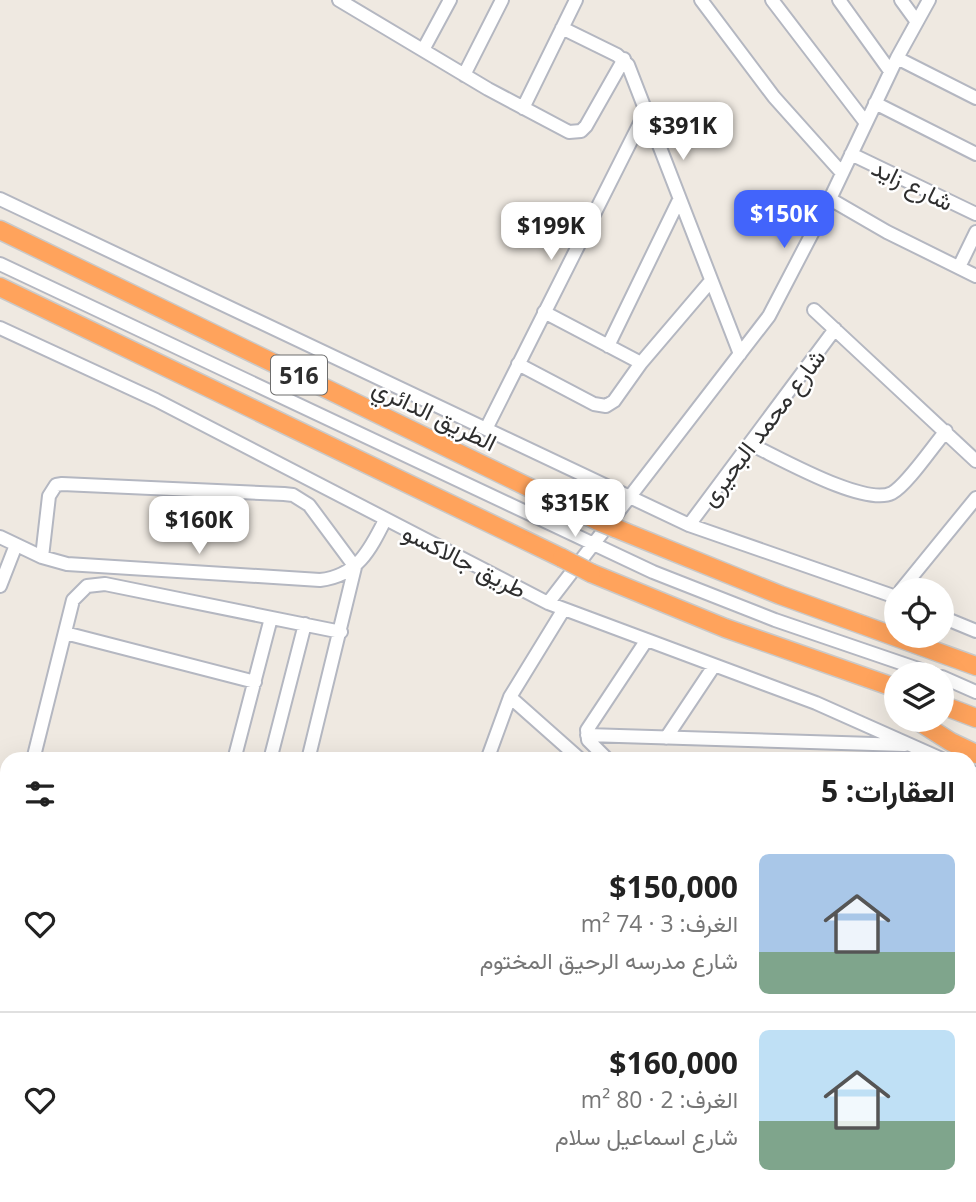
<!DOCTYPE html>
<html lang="ar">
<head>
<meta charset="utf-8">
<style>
	body { margin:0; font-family:"Open Sans",Vazirmatn,sans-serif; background:#f6f6f6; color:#222; direction:rtl; height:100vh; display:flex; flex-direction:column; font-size:26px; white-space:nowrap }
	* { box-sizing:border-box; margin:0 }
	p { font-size:23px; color:#767676 }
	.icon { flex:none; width:38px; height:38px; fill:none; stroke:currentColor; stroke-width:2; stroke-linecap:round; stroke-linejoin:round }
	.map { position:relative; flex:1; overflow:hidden; direction:ltr }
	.details { position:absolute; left:0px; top:752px; width:976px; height:450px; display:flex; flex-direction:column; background:#fff; border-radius:21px 21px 0 0; box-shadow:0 7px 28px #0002; direction:rtl }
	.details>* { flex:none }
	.tools { position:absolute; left:884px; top:578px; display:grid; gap:14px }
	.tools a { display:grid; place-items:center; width:70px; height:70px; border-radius:50%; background:#fff; box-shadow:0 7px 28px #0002; font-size:35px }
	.price { position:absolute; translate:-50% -60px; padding:0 16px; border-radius:14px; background:#fff; color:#222; font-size:23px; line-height:46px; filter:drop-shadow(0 2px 4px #0008) }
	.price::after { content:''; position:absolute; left:50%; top:42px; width:21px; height:16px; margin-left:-10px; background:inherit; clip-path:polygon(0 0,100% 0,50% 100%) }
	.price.current { background:#4264fb; color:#fff }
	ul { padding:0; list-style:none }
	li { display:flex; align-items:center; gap:21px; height:175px; padding:0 21px }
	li+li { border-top:2px solid #e0e0e0 }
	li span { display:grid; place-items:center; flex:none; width:196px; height:140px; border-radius:10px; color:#555 }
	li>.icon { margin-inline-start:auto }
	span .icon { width:84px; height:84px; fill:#fffc; stroke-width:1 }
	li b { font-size:30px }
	h2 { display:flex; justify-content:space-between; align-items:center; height:84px; padding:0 21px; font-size:30px }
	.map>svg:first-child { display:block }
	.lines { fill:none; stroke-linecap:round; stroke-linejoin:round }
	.minor-casing { stroke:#b4b7c1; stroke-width:16 }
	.highway-casing { stroke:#c9c9c9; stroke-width:21 }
	.minor { stroke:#fff; stroke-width:12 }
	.highway { stroke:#ffa35c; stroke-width:18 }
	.highway-bridge-casing { stroke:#c9c9c9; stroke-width:21; stroke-linecap:butt }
	.highway-bridge { stroke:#ffa35c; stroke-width:18 }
	.labels { text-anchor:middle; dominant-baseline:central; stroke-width:5; stroke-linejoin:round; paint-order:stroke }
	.shield { fill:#fff; stroke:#6d6d6d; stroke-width:2 }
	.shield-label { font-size:23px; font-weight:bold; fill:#2e2e2e }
	.street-label { font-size:24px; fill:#2e2e2e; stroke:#fff }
</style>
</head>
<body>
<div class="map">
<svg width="976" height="1202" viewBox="0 0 976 1202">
	<rect width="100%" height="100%" fill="#efe9e1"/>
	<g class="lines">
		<defs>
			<path id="minor" d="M 339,0 L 488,89 L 569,132 L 581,131 L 586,126 L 624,59
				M 701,0 L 774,97 L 842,173
				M 772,0 L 866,123
				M 839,0 L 890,71
				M 901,0 L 917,22
				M 562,28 L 617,55 L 628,65 L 740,354
				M 423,50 L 450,0
				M 897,58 L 976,98
				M 464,75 L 502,0
				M 875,103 L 976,154
				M 523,108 L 576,0
				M 851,154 L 976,214
				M 0,199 L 689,525 L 896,597
				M 830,199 L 887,232 L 976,276
				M 0,264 L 653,572 L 775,620 L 933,674
				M 959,267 L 976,232
				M 814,310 L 976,461
				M 544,312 L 641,363
				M 0,328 L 156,400 L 548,603 L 816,703 L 944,760
				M 608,346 L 679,200
				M 518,364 L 594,404 L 606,406 L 614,401 L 641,363 L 710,282
				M 486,429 L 646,111
				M 750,444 C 778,457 865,507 892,493 C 907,485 933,446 946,431
				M 689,525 L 835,329
				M 0,537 L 42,557 L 67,564 L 320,580 C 357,576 370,550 385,520
				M 42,557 L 49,496 L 56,485 L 62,484 L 284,494 L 293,495 L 309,505 L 355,567 L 308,760
				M 0,586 L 16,545
				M 901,590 L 976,498
				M 548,603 L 769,316 L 830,199 L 897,58 L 929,0
				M 942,617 L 976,631
				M 65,633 L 255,682
				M 942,677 L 976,692
				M 510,697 L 581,760
				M 587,735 L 905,745
				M 666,738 L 714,666
				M 33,760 L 73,600 L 87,586 L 105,584 L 341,632
				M 234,760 L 271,618
				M 270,760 L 305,624
				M 487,760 L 510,697 L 564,609
				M 608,760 L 588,740 L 587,730 L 646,641
				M 970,771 L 976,774
				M 970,799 L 976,793
				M 0,802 L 7,804
				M 7,863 L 4,878 L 7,883
				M 970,941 L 976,935
				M 0,1006 L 7,1008
				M 970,1044 L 976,1037
				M 0,1080 L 5,1082 L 3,1067 L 7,1052
				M 0,1100 L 7,1076
				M 970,1194 L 976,1188
				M 472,1195 L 478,1202
				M 623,1195 L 629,1202
				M 0,1196 L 23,1202
				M 341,1202 L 349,1195
				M 798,1202 L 806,1195"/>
			<path id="highway" d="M 0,230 L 598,521
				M 0,287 L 562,558
				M 615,528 L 780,595 L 976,666
				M 591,573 L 725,628 L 896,688
				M 942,705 L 976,718
				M 915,719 L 951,742 L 976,754"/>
		</defs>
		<use href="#minor" class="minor-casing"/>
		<use href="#highway" class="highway-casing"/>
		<use href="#minor" class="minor"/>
		<use href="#highway" class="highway"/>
		<defs>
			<path id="highway-bridge" d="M 598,521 L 615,528
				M 562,558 L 591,573"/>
		</defs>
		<use href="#highway-bridge" class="highway-bridge-casing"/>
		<use href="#highway-bridge" class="highway-bridge"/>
	</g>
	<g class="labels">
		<rect class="shield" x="271" y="355.5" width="56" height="39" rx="5"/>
		<g class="shield-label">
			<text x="299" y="375">516</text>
		</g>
		<g class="street-label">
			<text transform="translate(913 184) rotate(26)">شارع زايد</text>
			<text transform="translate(435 414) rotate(26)">الطريق الدائري</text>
			<text transform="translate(762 427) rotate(-53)">شارع محمد البحيرى</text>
			<text transform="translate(465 560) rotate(27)">طريق جالاكسو</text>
		</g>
	</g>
</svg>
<div class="tools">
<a><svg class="icon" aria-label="locate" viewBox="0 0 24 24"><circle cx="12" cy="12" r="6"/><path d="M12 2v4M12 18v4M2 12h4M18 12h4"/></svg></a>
<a><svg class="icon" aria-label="layers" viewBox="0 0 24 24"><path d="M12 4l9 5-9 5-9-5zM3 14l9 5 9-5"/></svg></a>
</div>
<b class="price" style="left:683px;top:162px">$391K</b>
<b class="price current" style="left:784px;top:250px">$150K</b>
<b class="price" style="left:551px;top:262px">$199K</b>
<b class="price" style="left:575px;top:539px">$315K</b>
<b class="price" style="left:199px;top:556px">$160K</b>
<section class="details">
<h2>العقارات: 5<svg class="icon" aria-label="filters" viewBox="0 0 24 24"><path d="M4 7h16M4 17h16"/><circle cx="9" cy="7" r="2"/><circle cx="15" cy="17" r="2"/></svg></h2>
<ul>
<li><span style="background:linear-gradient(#a9c7e8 70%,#7fa58c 0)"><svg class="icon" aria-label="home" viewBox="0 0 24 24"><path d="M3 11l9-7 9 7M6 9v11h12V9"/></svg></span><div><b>$150,000</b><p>الغرف: 3 · 74 m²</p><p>شارع مدرسه الرحيق المختوم</p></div><svg class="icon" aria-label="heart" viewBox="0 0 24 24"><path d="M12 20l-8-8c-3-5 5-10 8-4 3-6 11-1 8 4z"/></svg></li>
<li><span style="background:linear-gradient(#bfe0f5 65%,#7fa58c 0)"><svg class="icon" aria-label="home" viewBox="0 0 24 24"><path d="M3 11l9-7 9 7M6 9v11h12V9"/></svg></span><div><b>$160,000</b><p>الغرف: 2 · 80 m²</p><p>شارع اسماعيل سلام</p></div><svg class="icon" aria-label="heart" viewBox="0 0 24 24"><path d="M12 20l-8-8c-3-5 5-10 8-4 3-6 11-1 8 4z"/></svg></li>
</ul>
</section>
</div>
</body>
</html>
